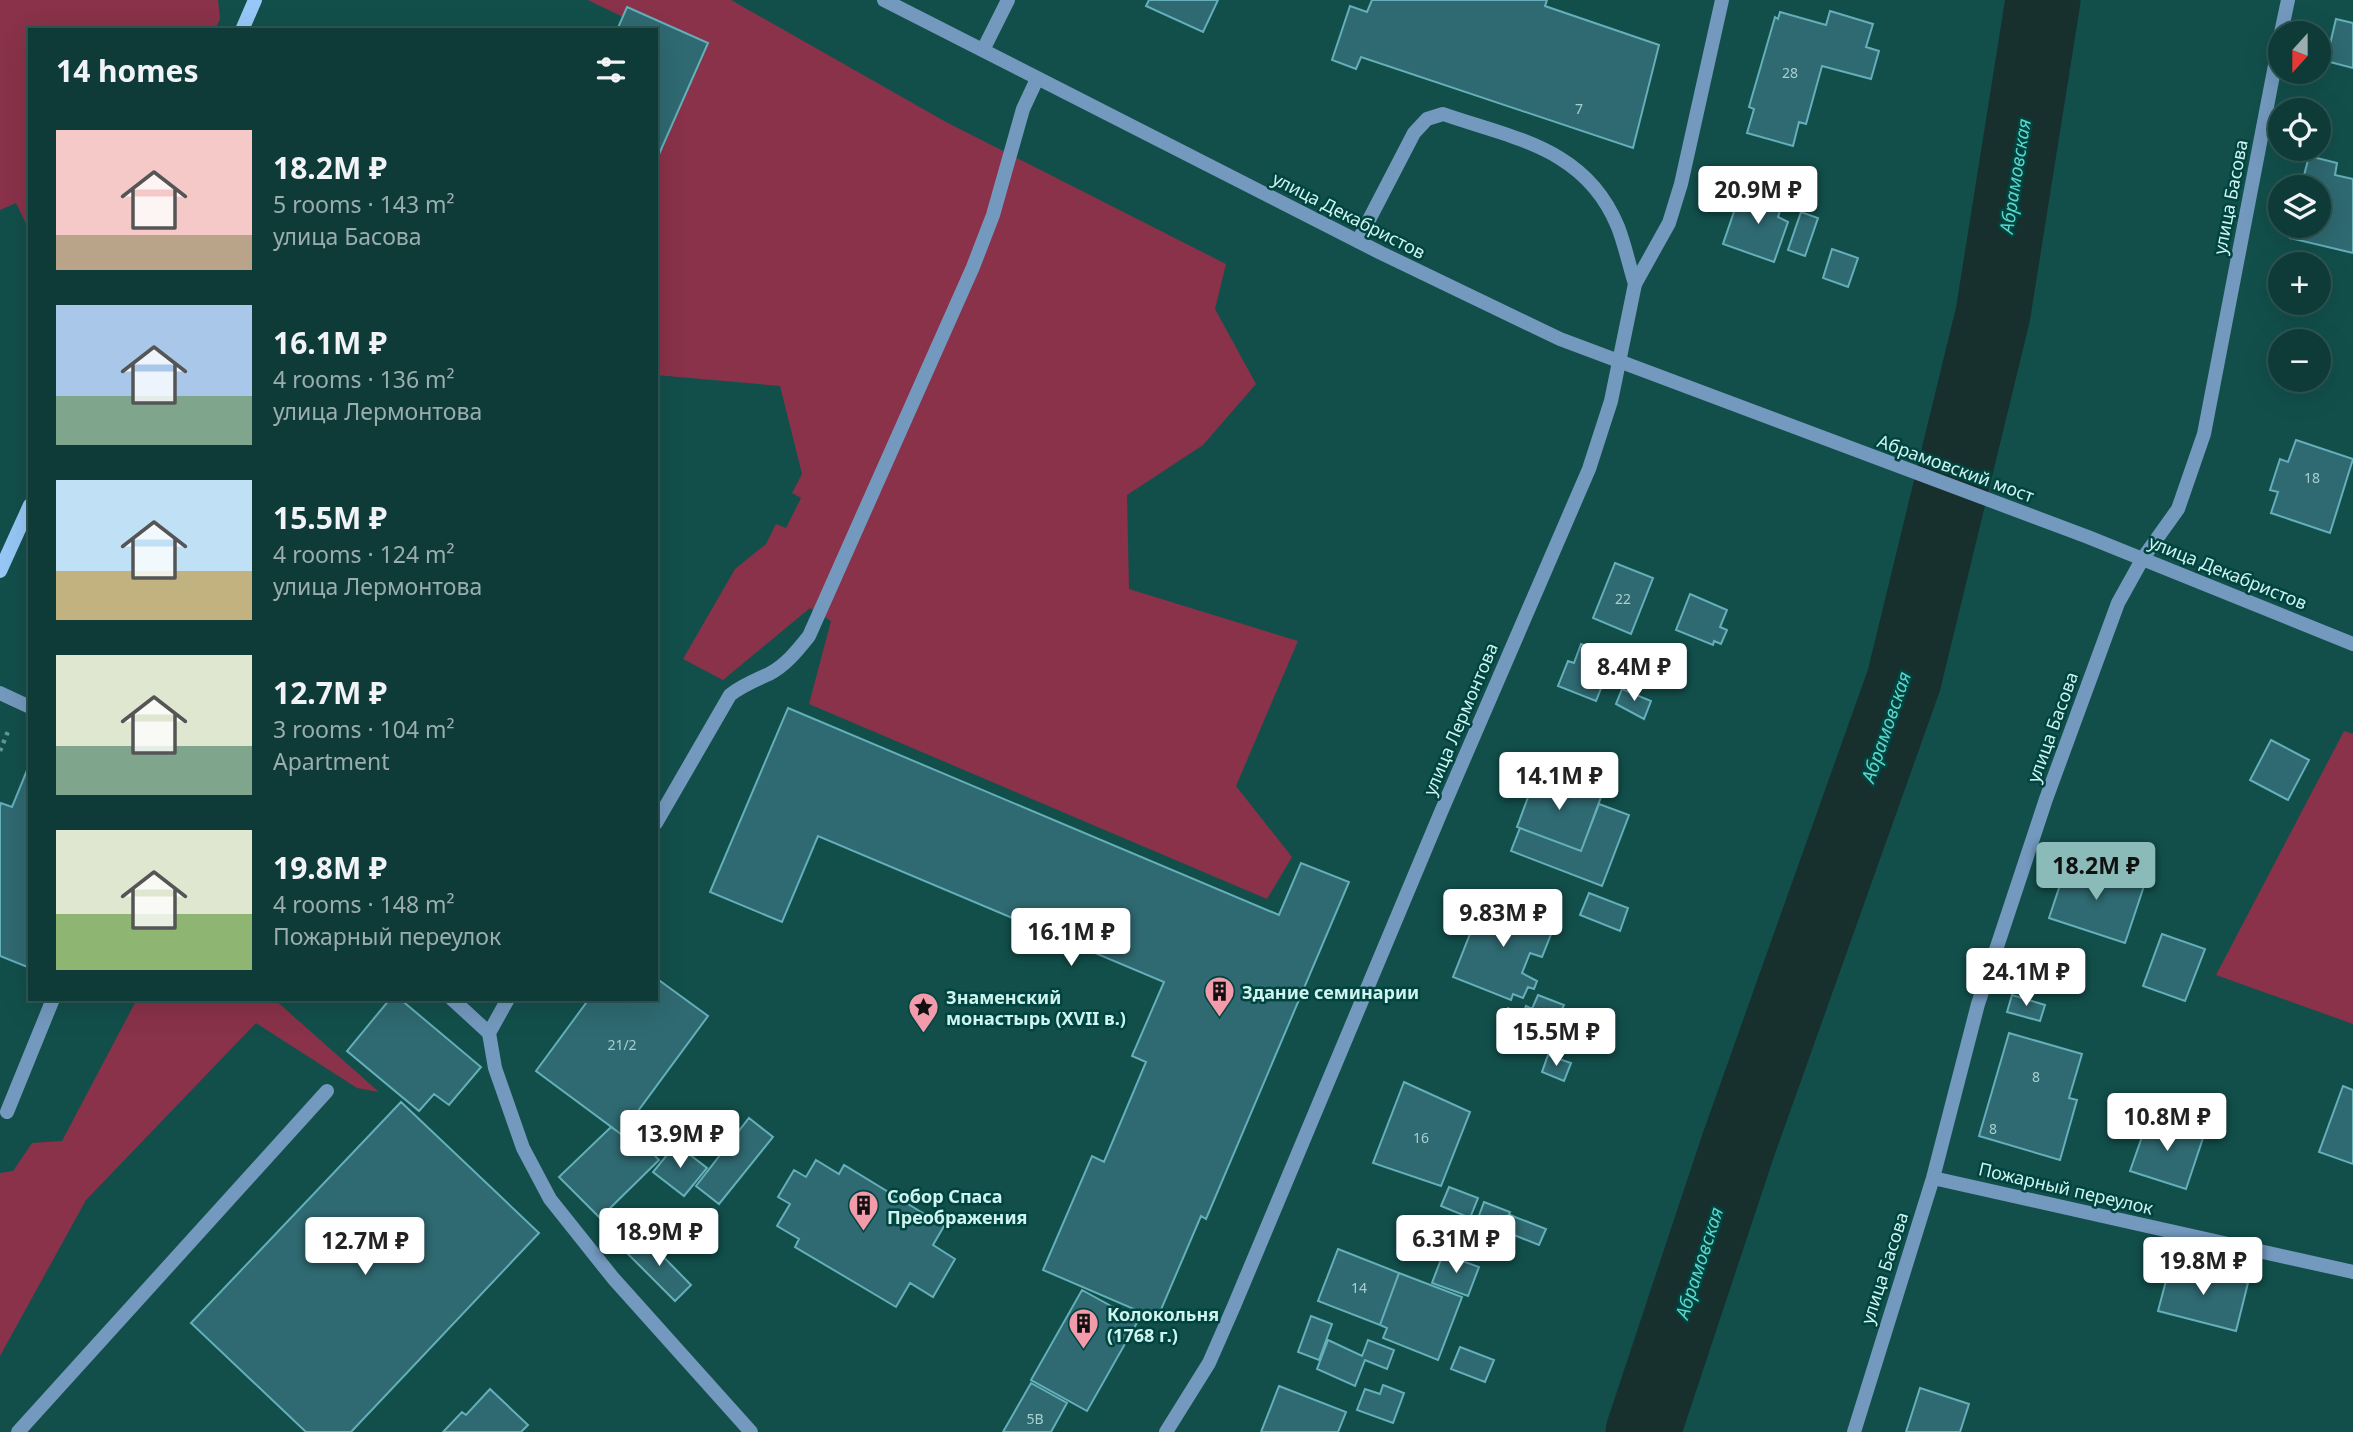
<!DOCTYPE html>
<html lang="en">
<head>
<meta charset="utf-8">
<style>
	body { margin:0; font-family:"Noto Sans",sans-serif; background:#1c4643; color:#f1f3f6; height:100vh; display:flex; flex-direction:column; font-size:26px; white-space:nowrap }
	* { box-sizing:border-box; margin:0 }
	p { font-size:23px; color:#9badae }
	.icon { flex:none; width:38px; height:38px; fill:none; stroke:currentColor; stroke-width:2; stroke-linecap:round; stroke-linejoin:round }
	.map { position:relative; flex:1; overflow:hidden }
	.side { position:absolute; left:28px; top:28px; width:630px; height:973px; display:flex; flex-direction:column; background:#0e3b38; border-radius:0px; box-shadow:0 7px 28px #0002,0 0 0 2px #2e5553 }
	.side>* { flex:none }
	.needle { width:46px; rotate:201deg }
	.tools { position:absolute; left:2268px; top:21px; display:grid; gap:14px }
	.tools a { display:grid; place-items:center; width:63px; height:63px; border-radius:50%; background:#0e3b38; box-shadow:0 7px 28px #0002,0 0 0 2px #2e5553; font-size:35px }
	.price { position:absolute; translate:-50% -60px; padding:0 16px; border-radius:7px; background:#fff; color:#222; font-size:23px; line-height:46px; filter:drop-shadow(0 2px 4px #0008) }
	.price::after { content:''; position:absolute; left:50%; top:42px; width:21px; height:16px; margin-left:-10px; background:inherit; clip-path:polygon(0 0,100% 0,50% 100%) }
	.price.current { background:#8bbbb9; color:#111 }
	ul { padding:0; list-style:none }
	li { display:flex; align-items:center; gap:21px; height:175px; padding:0 28px }
	li span { display:grid; place-items:center; flex:none; width:196px; height:140px; border-radius:0px; color:#555 }
	li>.icon { margin-inline-start:auto }
	span .icon { width:84px; height:84px; fill:#fffc; stroke-width:1 }
	li b { font-size:30px }
	h2 { display:flex; justify-content:space-between; align-items:center; height:84px; padding:0 28px; font-size:30px }
	.map>svg:first-child { display:block }
	.green { fill:#893249 }
	.lines { fill:none; stroke-linecap:round; stroke-linejoin:round }
	.river { stroke:#17302d; stroke-width:75 }
	.building { fill:#2f6971; stroke:#64afb9; stroke-width:2 }
	.path { stroke:#629591; stroke-width:4.5; stroke-dasharray:3.5 5; stroke-linecap:butt }
	.service { stroke:#7399be; stroke-width:14 }
	.minor { stroke:#7399be; stroke-width:14 }
	.tertiary { stroke:#7399be; stroke-width:14 }
	.secondary { stroke:#96c7f6; stroke-width:14 }
	.labels { text-anchor:middle; dominant-baseline:central; stroke-width:5; stroke-linejoin:round; paint-order:stroke }
	.number-label { font-size:14px; fill:#a7d0d0 }
	.street-label { font-size:18px; fill:#cff3ef; stroke:#004440 }
	.poi-label { font-size:18px; font-weight:bold; fill:#cff3ef; stroke:#004440; text-anchor:start }
	.water-label { font-size:19px; font-style:italic; fill:#5bd6cc; stroke:#004440 }
</style>
</head>
<body>
<div class="map">
<svg width="2353" height="1432" viewBox="0 0 2353 1432">
	<rect width="100%" height="100%" fill="#124f4b"/>
	<path class="green" d="M 0,0 L 218,0 L 220,19 L 215,30 L 30,30 L 30,232 L 16,203 L 0,210 Z
		M 588,0 L 731,0 L 946,122 L 1226,264 L 1215,309 L 1256,384 L 1203,445 L 1127,495 L 1129,589 L 1298,641 L 1236,786 L 1292,857 L 1267,899 L 809,704 L 831,621 L 810,608 L 723,680 L 683,659 L 735,569 L 766,544 L 776,524 L 786,528 L 801,498 L 792,493 L 802,474 L 780,386 L 656,375 L 656,161 L 708,43 L 628,7 L 623,17 Z
		M 2344,731 L 2353,734 L 2353,1024 L 2216,975 Z
		M 137,999 L 274,999 L 379,1092 L 357,1088 L 256,1023 L 86,1200 L 0,1356 L 0,1173 L 13,1171 L 32,1143 L 62,1141 Z"/>
	<g class="lines">
		<path class="river" d="M 1643,1432 L 1738,1146 L 1904,680 L 1993,314 L 2043,0"/>
	</g>
	<path class="building" d="M 1149,0 L 1218,0 L 1203,32 L 1146,6 Z
		M 1372,0 L 1547,0 L 1545,6 L 1659,45 L 1633,148 L 1361,57 L 1356,69 L 1332,60 L 1350,6 L 1367,12 Z
		M 627,7 L 708,43 L 656,161 L 656,30 L 617,30 Z
		M 1830,11 L 1873,24 L 1866,47 L 1879,51 L 1871,79 L 1822,66 L 1806,124 L 1799,122 L 1793,146 L 1747,133 L 1754,109 L 1749,107 L 1775,17 L 1778,19 L 1780,12 L 1826,25 Z
		M 2336,19 L 2353,23 L 2353,68 L 2326,61 Z
		M 2309,156 L 2337,163 L 2335,175 L 2353,179 L 2353,253 L 2290,238 L 2293,226 L 2319,226 L 2319,187 L 2301,187 Z
		M 1754,188 L 1784,198 L 1778,217 L 1788,222 L 1774,262 L 1723,244 L 1737,203 L 1747,207 Z
		M 1801,212 L 1818,218 L 1805,256 L 1788,250 Z
		M 1832,249 L 1858,258 L 1848,287 L 1823,278 Z
		M 2296,440 L 2353,459 L 2330,533 L 2271,513 L 2278,492 L 2270,490 L 2280,459 L 2288,462 Z
		M 1615,563 L 1653,578 L 1631,634 L 1593,618 Z
		M 1690,594 L 1727,610 L 1720,627 L 1727,630 L 1721,644 L 1714,641 L 1713,645 L 1676,630 Z
		M 1581,644 L 1614,657 L 1610,667 L 1622,671 L 1617,686 L 1604,681 L 1596,701 L 1558,686 L 1568,661 L 1574,663 Z
		M 1622,689 L 1651,701 L 1644,719 L 1616,704 Z
		M 788,708 L 1279,915 L 1301,863 L 1349,882 L 1206,1219 L 1201,1216 L 1157,1319 L 1043,1270 L 1092,1156 L 1104,1162 L 1146,1062 L 1132,1056 L 1164,982 L 818,836 L 782,922 L 710,892 Z
		M 2271,740 L 2309,760 L 2288,800 L 2250,780 Z
		M 30,763 L 30,968 L 0,956 L 0,807 L 1,803 L 12,807 Z
		M 1537,773 L 1601,797 L 1581,851 L 1517,827 Z
		M 1599,804 L 1629,815 L 1602,886 L 1511,851 L 1520,828 L 1581,851 Z
		M 2068,861 L 2144,886 L 2125,943 L 2049,918 Z
		M 1589,893 L 1628,908 L 1620,931 L 1580,915 Z
		M 1485,896 L 1539,917 L 1541,912 L 1557,919 L 1542,957 L 1530,953 L 1522,973 L 1537,981 L 1534,989 L 1528,987 L 1523,998 L 1513,994 L 1511,1000 L 1453,977 Z
		M 2162,934 L 2205,949 L 2185,1001 L 2143,986 Z
		M 656,978 L 708,1016 L 621,1134 L 536,1071 L 589,999 L 656,999 Z
		M 1538,995 L 1564,1005 L 1560,1014 L 1589,1026 L 1580,1049 L 1556,1040 L 1551,1053 L 1499,1033 L 1508,1008 L 1523,1014 L 1526,1006 L 1532,1009 Z
		M 2012,995 L 2045,1005 L 2040,1021 L 2007,1012 Z
		M 390,999 L 400,999 L 481,1067 L 449,1105 L 434,1094 L 419,1111 L 347,1051 Z
		M 2009,1033 L 2082,1054 L 2069,1098 L 2077,1100 L 2060,1160 L 1979,1136 Z
		M 1548,1055 L 1571,1063 L 1564,1081 L 1542,1072 Z
		M 1404,1082 L 1470,1112 L 1441,1186 L 1373,1163 Z
		M 2343,1086 L 2353,1090 L 2353,1164 L 2319,1152 Z
		M 401,1102 L 539,1233 L 351,1432 L 306,1432 L 191,1323 Z
		M 2149,1117 L 2204,1135 L 2186,1189 L 2130,1171 Z
		M 749,1118 L 773,1137 L 719,1204 L 696,1186 Z
		M 611,1127 L 621,1134 L 626,1127 L 659,1160 L 600,1218 L 559,1177 Z
		M 676,1144 L 707,1168 L 684,1196 L 653,1172 Z
		M 816,1160 L 839,1174 L 844,1165 L 944,1226 L 933,1245 L 955,1259 L 933,1297 L 910,1283 L 896,1307 L 795,1247 L 799,1239 L 777,1226 L 790,1204 L 778,1197 L 794,1170 L 806,1177 Z
		M 1449,1187 L 1478,1198 L 1470,1218 L 1441,1206 Z
		M 1484,1202 L 1510,1212 L 1502,1231 L 1477,1221 Z
		M 1510,1215 L 1546,1229 L 1539,1245 L 1504,1231 Z
		M 643,1236 L 691,1285 L 675,1301 L 626,1252 Z
		M 1338,1249 L 1399,1273 L 1380,1325 L 1318,1301 Z
		M 1443,1254 L 1479,1267 L 1468,1296 L 1432,1283 Z
		M 2171,1262 L 2248,1283 L 2236,1331 L 2158,1311 Z
		M 1399,1273 L 1462,1297 L 1438,1360 L 1383,1338 L 1387,1328 L 1380,1325 Z
		M 1082,1290 L 1138,1321 L 1087,1411 L 1031,1380 Z
		M 1311,1316 L 1332,1324 L 1319,1360 L 1298,1352 Z
		M 1328,1340 L 1362,1356 L 1368,1340 L 1394,1350 L 1387,1369 L 1365,1360 L 1355,1386 L 1317,1369 Z
		M 1460,1347 L 1494,1360 L 1485,1382 L 1451,1369 Z
		M 1031,1383 L 1067,1403 L 1051,1432 L 1003,1432 Z
		M 1383,1385 L 1404,1393 L 1393,1423 L 1357,1410 L 1365,1389 L 1380,1394 Z
		M 1279,1386 L 1346,1412 L 1338,1432 L 1261,1432 Z
		M 1920,1388 L 1969,1404 L 1960,1432 L 1906,1432 Z
		M 490,1389 L 528,1425 L 521,1432 L 443,1432 L 462,1412 L 466,1415 Z"/>
	<g class="lines">
		<path class="path" d="M 0,751 L 9,729"/>
		<path class="service" d="M 1358,241 L 1414,133 L 1427,119 L 1443,114 C 1515,139 1586,148 1618,227 C 1625,245 1629,265 1635,284
			M 0,693 L 30,707
			M 656,823 L 730,695 C 743,685 754,681 769,674 C 786,665 797,651 809,636 L 973,267 L 993,215 L 1023,109 L 1037,79
			M 452,999 L 489,1033 L 495,1068 L 523,1148 L 550,1199 L 613,1278 L 751,1432
			M 489,1033 L 508,999
			M 7,1112 L 53,999
			M 18,1432 L 327,1091"/>
		<path class="minor" d="M 2281,33 L 2288,0
			M 983,50 L 1008,0
			M 1933,1178 L 2353,1272
			M 1166,1432 L 1209,1363 L 1234,1306 L 1441,812 L 1589,469 L 1611,401 L 1635,284 L 1669,223 L 1681,184 L 1722,0
			M 1854,1432 L 1933,1178 L 1978,1004 L 2046,799 L 2118,603 L 2143,558 L 2178,509 L 2204,434 L 2280,39"/>
		<path class="tertiary" d="M 884,0 L 1381,253 L 1560,339 L 2088,537 L 2353,644"/>
		<path class="secondary" d="M 242,30 L 255,0
			M 0,571 L 30,505"/>
	</g>
	<defs>
		<symbol id="building-pin" viewBox="-11 -11 22 30"><path d="M0 17L-7.5 6A9.5 9.5 0 1 1 7.5 6Z" fill="#f39aab" stroke="#004440"/><path d="M-4-6H4V6H1V3H-1V6H-4ZM-2.5-4.3h1.7v1.8h-1.7ZM.8-4.3h1.7v1.8H.8ZM-2.5-1h1.7V.8h-1.7ZM.8-1h1.7V.8H.8Z" fill="#111"/></symbol>
		<symbol id="sight-pin" viewBox="-11 -11 22 30"><path d="M0 17L-7.5 6A9.5 9.5 0 1 1 7.5 6Z" fill="#f39aab" stroke="#004440"/><path d="M0-6L1.8-2.2L6-1.7L2.9 1.2L3.7 5.4L0 3.3L-3.7 5.4L-2.9 1.2L-6-1.7L-1.8-2.2Z" fill="#111"/></symbol>
	</defs>
	<g fill-rule="evenodd">
		<use href="#building-pin" x="1202" y="974" width="35" height="47"/>
		<use href="#sight-pin" x="906" y="990" width="35" height="47"/>
		<use href="#building-pin" x="846" y="1188" width="35" height="47"/>
		<use href="#building-pin" x="1066" y="1306" width="35" height="47"/>
	</g>
	<g class="labels">
		<g class="number-label">
			<text x="1790" y="72">28</text>
			<text x="1579" y="108">7</text>
			<text x="2312" y="477">18</text>
			<text x="1623" y="598">22</text>
			<text x="622" y="1044">21/2</text>
			<text x="2036" y="1076">8</text>
			<text x="1993" y="1128">8</text>
			<text x="1421" y="1137">16</text>
			<text x="1359" y="1287">14</text>
			<text x="1035" y="1418">5В</text>
		</g>
		<g class="street-label">
			<text transform="translate(2230 197) rotate(-79)">улица Басова</text>
			<text transform="translate(1349 215) rotate(27)">улица Декабристов</text>
			<text transform="translate(1956 468) rotate(20)">Абрамовский мост</text>
			<text transform="translate(2228 572) rotate(22)">улица Декабристов</text>
			<text transform="translate(1460 719) rotate(-67)">улица Лермонтова</text>
			<text transform="translate(2052 727) rotate(-70)">улица Басова</text>
			<text transform="translate(2066 1188) rotate(13)">Пожарный переулок</text>
			<text transform="translate(1884 1268) rotate(-72)">улица Басова</text>
		</g>
		<g class="poi-label">
			<text x="1242" y="992">Здание семинарии</text>
			<text x="946" y="997">Знаменский<tspan x="946" dy="21">монастырь (XVII в.)</tspan></text>
			<text x="887" y="1196">Собор Спаса<tspan x="887" dy="21">Преображения</tspan></text>
			<text x="1107" y="1314">Колокольня<tspan x="1107" dy="21">(1768 г.)</tspan></text>
		</g>
		<g class="water-label">
			<text transform="translate(2015 176) rotate(-81)">Абрамовская</text>
			<text transform="translate(1886 727) rotate(-71)">Абрамовская</text>
			<text transform="translate(1699 1263) rotate(-72)">Абрамовская</text>
		</g>
	</g>
</svg>
<div class="tools">
<a><svg class="needle" viewBox="-14 -14 28 28"><path d="M0-13l5 13h-10z" fill="#e53935"/><path d="M0 13l5-13h-10z" fill="#9badae"/></svg></a>
<a><svg class="icon" aria-label="locate" viewBox="0 0 24 24"><circle cx="12" cy="12" r="6"/><path d="M12 2v4M12 18v4M2 12h4M18 12h4"/></svg></a>
<a><svg class="icon" aria-label="layers" viewBox="0 0 24 24"><path d="M12 4l9 5-9 5-9-5zM3 14l9 5 9-5"/></svg></a>
<a>+</a>
<a>−</a>
</div>
<b class="price" style="left:1758px;top:226px">20.9M ₽</b>
<b class="price" style="left:1634px;top:703px">8.4M ₽</b>
<b class="price" style="left:1559px;top:812px">14.1M ₽</b>
<b class="price current" style="left:2096px;top:902px">18.2M ₽</b>
<b class="price" style="left:1503px;top:949px">9.83M ₽</b>
<b class="price" style="left:1071px;top:968px">16.1M ₽</b>
<b class="price" style="left:2026px;top:1008px">24.1M ₽</b>
<b class="price" style="left:1556px;top:1068px">15.5M ₽</b>
<b class="price" style="left:2167px;top:1153px">10.8M ₽</b>
<b class="price" style="left:680px;top:1170px">13.9M ₽</b>
<b class="price" style="left:659px;top:1268px">18.9M ₽</b>
<b class="price" style="left:1456px;top:1275px">6.31M ₽</b>
<b class="price" style="left:365px;top:1277px">12.7M ₽</b>
<b class="price" style="left:2203px;top:1297px">19.8M ₽</b>
<section class="side">
<h2>14 homes<svg class="icon" aria-label="filters" viewBox="0 0 24 24"><path d="M4 7h16M4 17h16"/><circle cx="9" cy="7" r="2"/><circle cx="15" cy="17" r="2"/></svg></h2>
<ul>
<li><span style="background:linear-gradient(#f6c9c9 75%,#b9a48a 0)"><svg class="icon" aria-label="home" viewBox="0 0 24 24"><path d="M3 11l9-7 9 7M6 9v11h12V9"/></svg></span><div><b>18.2M ₽</b><p>5 rooms · 143 m²</p><p>улица Басова</p></div></li>
<li><span style="background:linear-gradient(#a9c7e8 65%,#7fa58c 0)"><svg class="icon" aria-label="home" viewBox="0 0 24 24"><path d="M3 11l9-7 9 7M6 9v11h12V9"/></svg></span><div><b>16.1M ₽</b><p>4 rooms · 136 m²</p><p>улица Лермонтова</p></div></li>
<li><span style="background:linear-gradient(#bfe0f5 65%,#c2b280 0)"><svg class="icon" aria-label="home" viewBox="0 0 24 24"><path d="M3 11l9-7 9 7M6 9v11h12V9"/></svg></span><div><b>15.5M ₽</b><p>4 rooms · 124 m²</p><p>улица Лермонтова</p></div></li>
<li><span style="background:linear-gradient(#dfe7d0 65%,#7fa58c 0)"><svg class="icon" aria-label="home" viewBox="0 0 24 24"><path d="M3 11l9-7 9 7M6 9v11h12V9"/></svg></span><div><b>12.7M ₽</b><p>3 rooms · 104 m²</p><p>Apartment</p></div></li>
<li><span style="background:linear-gradient(#dfe7d0 60%,#8fb573 0)"><svg class="icon" aria-label="home" viewBox="0 0 24 24"><path d="M3 11l9-7 9 7M6 9v11h12V9"/></svg></span><div><b>19.8M ₽</b><p>4 rooms · 148 m²</p><p>Пожарный переулок</p></div></li>
</ul>
</section>
</div>
</body>
</html>
